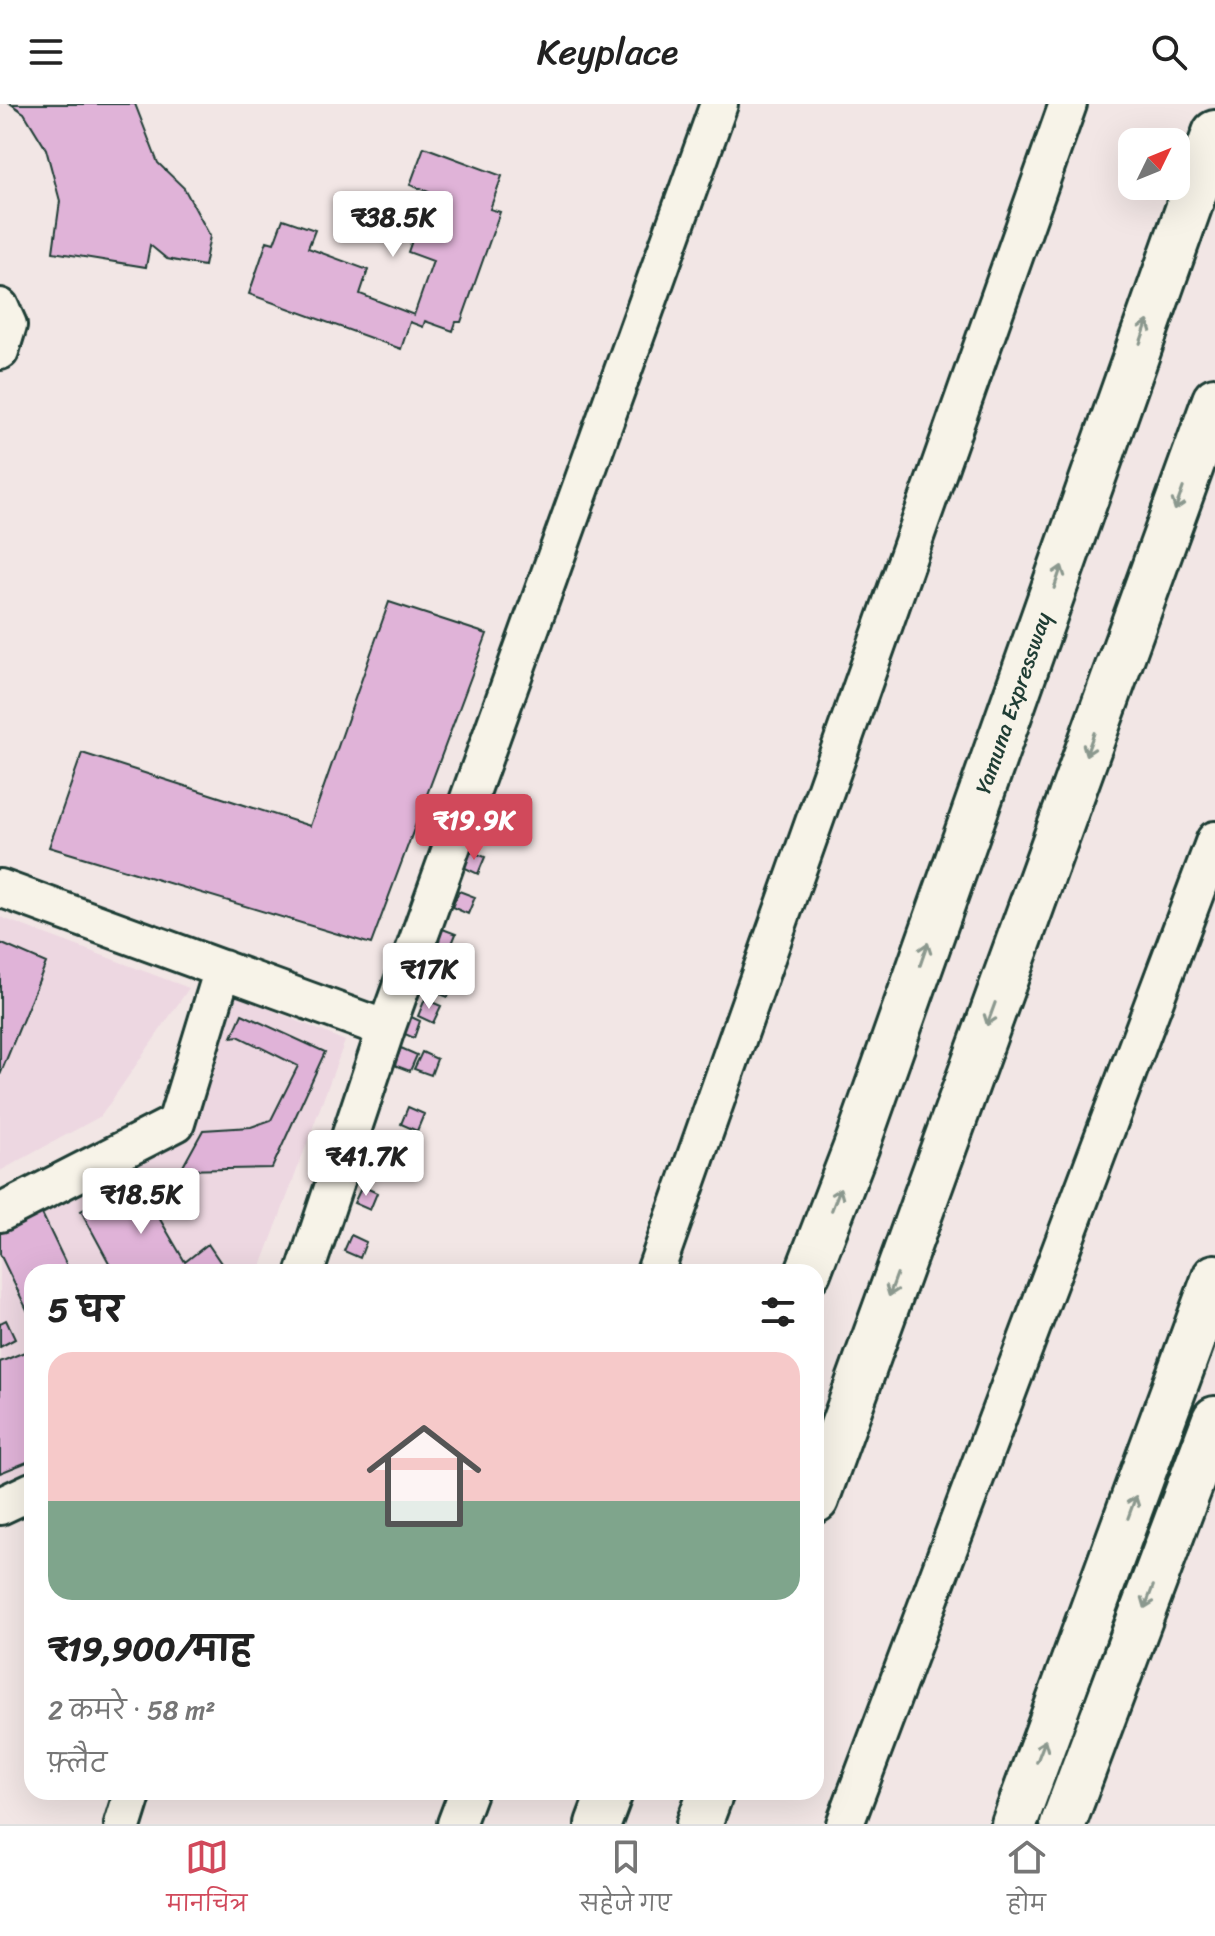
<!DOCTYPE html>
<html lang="hi">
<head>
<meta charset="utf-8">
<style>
	body { margin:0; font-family:Sriracha,"Playpen Sans Deva",sans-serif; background:#f2f2f2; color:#222; height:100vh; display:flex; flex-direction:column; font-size:30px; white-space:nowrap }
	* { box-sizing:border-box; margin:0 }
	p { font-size:26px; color:#767676 }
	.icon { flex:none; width:44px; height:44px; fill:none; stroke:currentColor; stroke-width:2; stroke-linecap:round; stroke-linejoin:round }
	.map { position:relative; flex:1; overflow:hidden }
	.panel { position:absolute; left:24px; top:1160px; width:800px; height:536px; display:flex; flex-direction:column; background:#fff; border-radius:24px; box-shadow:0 8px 32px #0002 }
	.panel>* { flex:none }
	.needle { width:52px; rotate:47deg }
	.tools { position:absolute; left:1118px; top:24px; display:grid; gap:16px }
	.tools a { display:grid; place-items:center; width:72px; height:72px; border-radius:16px; background:#fff; box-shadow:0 8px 32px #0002; font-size:40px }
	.price { position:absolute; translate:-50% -68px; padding:0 18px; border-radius:8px; background:#fff; color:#222; font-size:26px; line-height:52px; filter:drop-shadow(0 2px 4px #0008) }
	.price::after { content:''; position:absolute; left:50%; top:48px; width:24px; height:18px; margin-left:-12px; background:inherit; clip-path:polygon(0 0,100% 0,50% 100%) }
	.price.on { background:#d1495b; color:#fff }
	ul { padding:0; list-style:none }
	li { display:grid; align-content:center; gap:16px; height:424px; padding:0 24px }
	li span { display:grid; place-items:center; height:248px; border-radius:24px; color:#555 }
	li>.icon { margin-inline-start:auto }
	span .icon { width:144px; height:144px; fill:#fffc; stroke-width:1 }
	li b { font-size:34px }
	h2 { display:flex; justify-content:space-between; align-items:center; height:96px; padding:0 24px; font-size:34px }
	header { display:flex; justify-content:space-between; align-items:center; height:104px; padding:0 24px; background:#fff; font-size:36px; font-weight:600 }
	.dock { display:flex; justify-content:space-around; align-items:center; height:112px; border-top:2px solid #e0e0e0; background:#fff; font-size:22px; color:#767676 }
	.dock a { display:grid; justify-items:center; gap:4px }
	.dock .on { color:#d1495b }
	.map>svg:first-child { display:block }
	.built { fill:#edd7e1 }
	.building { fill:#e0b3d8; stroke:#1f3d34; stroke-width:2 }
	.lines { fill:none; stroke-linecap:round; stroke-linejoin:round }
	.minor-casing { stroke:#1f3d34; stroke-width:42 }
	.major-casing { stroke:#1f3d34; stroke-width:50 }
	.highway-casing { stroke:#1f3d34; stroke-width:50 }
	.minor { stroke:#f7f3e8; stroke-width:36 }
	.major { stroke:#f7f3e8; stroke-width:44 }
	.highway { stroke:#f7f3e8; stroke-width:44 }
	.oneway { stroke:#8b988e }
	.labels { text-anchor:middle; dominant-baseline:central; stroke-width:6; stroke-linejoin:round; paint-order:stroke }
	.street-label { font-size:22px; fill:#1f3d34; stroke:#f7f3e8 }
</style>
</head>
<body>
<header><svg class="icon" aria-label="menu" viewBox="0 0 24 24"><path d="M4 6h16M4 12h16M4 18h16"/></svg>Keyplace<svg class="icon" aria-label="search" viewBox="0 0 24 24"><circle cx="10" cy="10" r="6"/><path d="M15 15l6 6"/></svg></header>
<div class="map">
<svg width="1215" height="1720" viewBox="0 0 1215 1720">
	<rect width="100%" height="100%" fill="#f2e6e5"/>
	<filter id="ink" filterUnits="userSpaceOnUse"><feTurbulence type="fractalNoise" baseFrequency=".0125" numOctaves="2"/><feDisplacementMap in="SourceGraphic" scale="16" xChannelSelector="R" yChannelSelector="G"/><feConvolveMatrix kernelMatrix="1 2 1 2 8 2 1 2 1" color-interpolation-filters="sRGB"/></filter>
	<g filter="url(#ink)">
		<path class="built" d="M 0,813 L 189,884 L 101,1012 L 0,1067 Z
			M 232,889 L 345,937 L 259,1168 L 32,1168 L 32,1384 L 0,1402 L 0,1115 L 34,1093 L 188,1037 Z"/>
		<path class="building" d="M 11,0 L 135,0 L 158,59 L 184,84 L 210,132 L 204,162 L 167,155 L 150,141 L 146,163 L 53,148 L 60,97 L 46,45 L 24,9 Z
			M 424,43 L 502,72 L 490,105 L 500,108 L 461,218 L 456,218 L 453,227 L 425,217 L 423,223 L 410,218 L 401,245 L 249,190 L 267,137 L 274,139 L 283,115 L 315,126 L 308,144 L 368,166 L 360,190 L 414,211 L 433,157 L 408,148 L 429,88 L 410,81 Z
			M 389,498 L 487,530 L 371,840 L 49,743 L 82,649 L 310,722 Z
			M 470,747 L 485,753 L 478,770 L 463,763 Z
			M 459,787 L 475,793 L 468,810 L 452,803 Z
			M 440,824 L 456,830 L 449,847 L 433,840 Z
			M 0,839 L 46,859 L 0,971 Z
			M 439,870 L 455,877 L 448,893 L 432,887 Z
			M 425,895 L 441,902 L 433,919 L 418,912 Z
			M 242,910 L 325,948 L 272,1064 L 181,1066 L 203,1026 L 251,1023 L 271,1016 L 298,962 L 238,932 L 232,933 Z
			M 405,910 L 420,917 L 414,934 L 398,927 Z
			M 401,944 L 417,951 L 410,967 L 394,961 Z
			M 422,948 L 437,955 L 431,971 L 414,965 Z
			M 408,1003 L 424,1010 L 417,1027 L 401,1020 Z
			M 363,1030 L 379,1037 L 372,1053 L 356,1046 Z
			M 400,1047 L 416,1054 L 409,1071 L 393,1064 Z
			M 137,1076 L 185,1158 L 208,1140 L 227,1168 L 114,1168 L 81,1107 Z
			M 362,1082 L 377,1089 L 370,1106 L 354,1099 Z
			M 34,1093 L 70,1168 L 32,1168 L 32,1206 L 28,1208 L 0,1150 L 0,1110 Z
			M 351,1131 L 366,1138 L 360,1154 L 344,1147 Z
			M 6,1216 L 15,1235 L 0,1243 L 0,1219 Z
			M 32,1245 L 32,1356 L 0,1369 L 0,1258 Z"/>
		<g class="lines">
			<defs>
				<path id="minor" d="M 0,203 L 8,221 L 0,247
					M 0,784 L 386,925
					M 0,1109 L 176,1019 L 223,865
					M 305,1168 L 386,925 L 719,0
					M 655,1168 L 1068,0
					M 0,1402 L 32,1387
					M 123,1720 L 133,1688
					M 456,1720 L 468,1688
					M 845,1720 L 1215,736"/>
				<path id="major" d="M 1014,1720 L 1215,1173
					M 1063,1720 L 1215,1315"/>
				<path id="highway" d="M 808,1168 L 857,1041 L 1215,29
					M 816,1396 L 1215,296
					M 598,1720 L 610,1688
					M 699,1720 L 711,1688"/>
			</defs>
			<use href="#minor" class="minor-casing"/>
			<use href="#major" class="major-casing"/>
			<use href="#highway" class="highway-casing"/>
			<use href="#minor" class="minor"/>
			<use href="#major" class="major"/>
			<use href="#highway" class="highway"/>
		</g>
		<defs><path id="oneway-shaft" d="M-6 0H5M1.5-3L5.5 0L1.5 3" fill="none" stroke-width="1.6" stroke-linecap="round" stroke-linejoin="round" transform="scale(2)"/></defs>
		<g class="oneway">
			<use href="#oneway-shaft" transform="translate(1144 228) rotate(-71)"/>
			<use href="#oneway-shaft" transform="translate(1179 395) rotate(110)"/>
			<use href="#oneway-shaft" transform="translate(1058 473) rotate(-71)"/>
			<use href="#oneway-shaft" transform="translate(1090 640) rotate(110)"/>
			<use href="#oneway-shaft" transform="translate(924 850) rotate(-71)"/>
			<use href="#oneway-shaft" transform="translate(991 910) rotate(110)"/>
			<use href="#oneway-shaft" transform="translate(836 1095) rotate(-69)"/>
			<use href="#oneway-shaft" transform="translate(893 1181) rotate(110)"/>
			<use href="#oneway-shaft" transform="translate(1132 1403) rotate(-70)"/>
			<use href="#oneway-shaft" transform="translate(1149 1493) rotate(111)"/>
			<use href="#oneway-shaft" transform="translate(1041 1647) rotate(-69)"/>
		</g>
	</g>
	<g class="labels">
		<g class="street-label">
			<text transform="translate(1013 599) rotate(-71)">Yamuna Expressway</text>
		</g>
	</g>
</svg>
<div class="tools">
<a><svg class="needle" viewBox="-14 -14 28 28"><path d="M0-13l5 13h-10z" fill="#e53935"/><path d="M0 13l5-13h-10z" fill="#767676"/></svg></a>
</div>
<b class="price" style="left:393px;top:155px">₹38.5K</b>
<b class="price on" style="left:474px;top:758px">₹19.9K</b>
<b class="price" style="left:429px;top:907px">₹17K</b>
<b class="price" style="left:366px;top:1094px">₹41.7K</b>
<b class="price" style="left:141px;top:1132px">₹18.5K</b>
<section class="panel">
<h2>5 घर<svg class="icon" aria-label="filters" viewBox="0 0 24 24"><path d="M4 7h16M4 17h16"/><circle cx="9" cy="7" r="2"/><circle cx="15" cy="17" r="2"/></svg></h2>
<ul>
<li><span style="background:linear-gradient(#f6c9c9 60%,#7fa58c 0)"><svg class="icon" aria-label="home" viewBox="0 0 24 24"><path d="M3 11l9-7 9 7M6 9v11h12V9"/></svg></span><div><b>₹19,900/माह</b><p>2 कमरे · 58 m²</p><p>फ़्लैट</p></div></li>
</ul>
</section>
</div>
<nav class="dock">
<a class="on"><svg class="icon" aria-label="map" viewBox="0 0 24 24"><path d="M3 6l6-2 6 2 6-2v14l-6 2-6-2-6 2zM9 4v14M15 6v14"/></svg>मानचित्र</a>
<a><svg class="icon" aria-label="saved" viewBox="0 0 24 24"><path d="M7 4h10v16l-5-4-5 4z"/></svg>सहेजे गए</a>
<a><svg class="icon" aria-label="home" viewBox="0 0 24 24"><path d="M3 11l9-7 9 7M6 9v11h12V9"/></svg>होम</a>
</nav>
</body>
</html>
